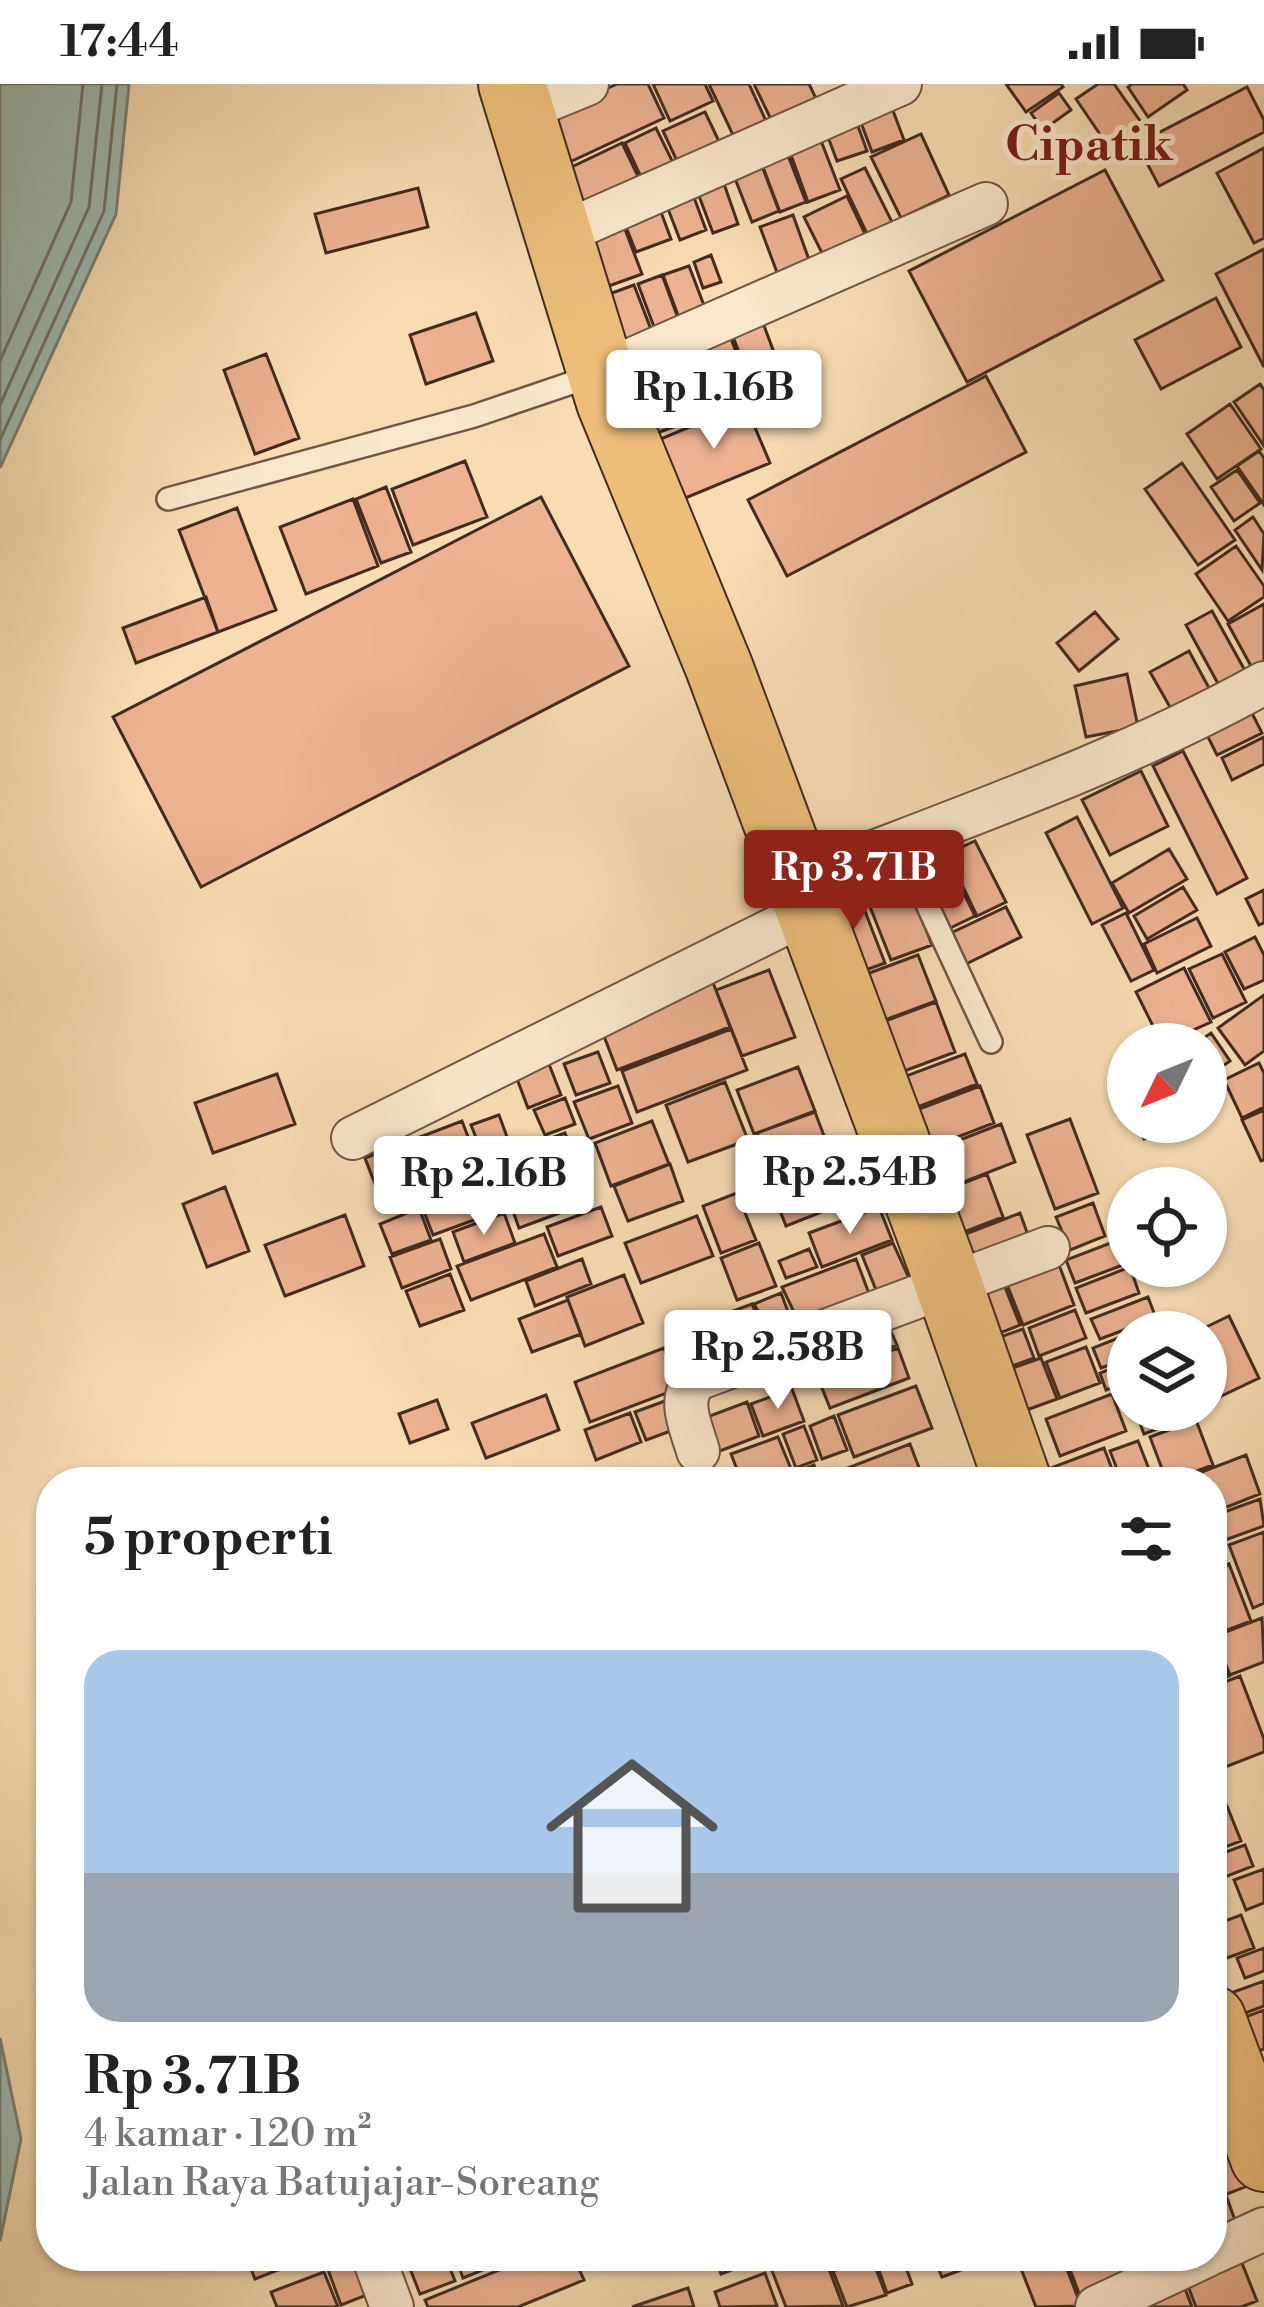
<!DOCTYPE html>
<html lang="id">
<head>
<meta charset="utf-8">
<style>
	body { margin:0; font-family:"Libre Bodoni",serif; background:#f6f6f6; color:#222; height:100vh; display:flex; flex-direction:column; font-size:45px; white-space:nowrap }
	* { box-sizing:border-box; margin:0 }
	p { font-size:39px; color:#767676 }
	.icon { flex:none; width:66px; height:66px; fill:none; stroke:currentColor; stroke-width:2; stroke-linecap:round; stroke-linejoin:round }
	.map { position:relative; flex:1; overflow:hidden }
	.details { position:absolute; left:36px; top:1383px; width:1191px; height:804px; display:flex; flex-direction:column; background:#fff; border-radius:48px; box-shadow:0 3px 9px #0004 }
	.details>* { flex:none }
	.needle { width:78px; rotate:227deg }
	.tools { position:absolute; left:1107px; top:939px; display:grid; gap:24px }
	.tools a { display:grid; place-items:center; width:120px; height:120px; border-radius:50%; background:#fff; box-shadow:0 3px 9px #0004; font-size:60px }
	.price { position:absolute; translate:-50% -102px; padding:0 27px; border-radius:12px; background:#fff; color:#222; font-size:39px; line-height:78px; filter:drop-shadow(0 3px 6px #0008) }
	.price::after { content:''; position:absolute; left:50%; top:72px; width:36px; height:27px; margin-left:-18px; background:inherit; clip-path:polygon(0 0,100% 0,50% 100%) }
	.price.on { background:#8f2418; color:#fff }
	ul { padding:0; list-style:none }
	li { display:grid; align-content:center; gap:24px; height:636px; padding:0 48px }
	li+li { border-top:3px solid #e0e0e0 }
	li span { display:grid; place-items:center; height:372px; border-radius:36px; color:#555 }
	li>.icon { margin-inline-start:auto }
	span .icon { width:216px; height:216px; fill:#fffc; stroke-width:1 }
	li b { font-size:51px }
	h2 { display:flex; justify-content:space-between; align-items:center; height:144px; padding:0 48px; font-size:51px }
	.status { display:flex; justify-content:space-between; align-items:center; height:84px; padding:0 60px; background:#fff; direction:ltr }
	.status svg { height:33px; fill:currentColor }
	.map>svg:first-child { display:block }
	.water { fill:#9ebab3; stroke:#7a8178; stroke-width:3 }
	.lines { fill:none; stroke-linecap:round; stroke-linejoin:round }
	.shore { stroke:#717269; stroke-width:3 }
	.building { fill:#ecb292; stroke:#442b1f; stroke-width:3 }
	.lane-casing { stroke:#715744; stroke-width:26 }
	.street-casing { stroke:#715744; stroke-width:46 }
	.highway-casing { stroke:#442b1f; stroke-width:70 }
	.lane { stroke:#fae8ce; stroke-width:21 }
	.street { stroke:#fae8ce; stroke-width:42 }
	.highway { stroke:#ecbe7a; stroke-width:66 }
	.labels { text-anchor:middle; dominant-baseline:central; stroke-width:10; stroke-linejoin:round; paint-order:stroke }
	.quarter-label { font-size:48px; font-weight:bold; fill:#7a1f14; stroke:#fae8ce }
</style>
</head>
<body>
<div class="status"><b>17:44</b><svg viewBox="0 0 49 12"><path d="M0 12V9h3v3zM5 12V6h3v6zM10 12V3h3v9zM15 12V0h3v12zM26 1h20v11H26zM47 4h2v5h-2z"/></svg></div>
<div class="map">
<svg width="1264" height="2223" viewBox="0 0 1264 2223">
	<rect width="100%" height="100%" fill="#f8dcb4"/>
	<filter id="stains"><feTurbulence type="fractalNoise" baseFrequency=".00167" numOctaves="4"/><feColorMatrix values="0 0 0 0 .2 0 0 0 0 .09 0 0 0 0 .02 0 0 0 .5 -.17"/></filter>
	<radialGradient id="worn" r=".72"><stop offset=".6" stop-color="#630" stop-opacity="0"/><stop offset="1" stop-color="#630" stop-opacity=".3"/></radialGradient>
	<path class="water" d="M 0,0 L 129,0 L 116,130 L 0,384 Z
		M 0,1954 L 21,2055 L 0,2157 Z"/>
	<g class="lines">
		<path class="shore" d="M 0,277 L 71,118 L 83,0
			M 0,321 L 89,123 L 102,0
			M 0,356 L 104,127 L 117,0"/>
	</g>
	<path class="building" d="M 617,0 L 648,0 L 664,34 L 559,83 L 538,37 Z
		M 653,0 L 705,0 L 713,17 L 670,37 Z
		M 709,0 L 749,0 L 772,50 L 740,66 Z
		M 754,0 L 809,0 L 822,27 L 777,48 Z
		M 1006,0 L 1061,0 L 1063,3 L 1026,28 Z
		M 1098,0 L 1114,0 L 1145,44 L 1112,68 L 1076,15 Z
		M 1132,0 L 1183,0 L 1187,6 L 1148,33 L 1128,3 Z
		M 1247,3 L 1264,36 L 1264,48 L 1159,102 L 1137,60 Z
		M 1059,9 L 1071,26 L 1043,46 L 1031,29 Z
		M 889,16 L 904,56 L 872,68 L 857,28 Z
		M 705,28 L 725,70 L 683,90 L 663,47 Z
		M 855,34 L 867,67 L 837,77 L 825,45 Z
		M 656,44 L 681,95 L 649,110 L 625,59 Z
		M 818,49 L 840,106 L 808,118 L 787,60 Z
		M 921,50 L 949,111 L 901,134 L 871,73 Z
		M 622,59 L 646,109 L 580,140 L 557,90 Z
		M 1264,64 L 1264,154 L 1254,159 L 1217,89 Z
		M 787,69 L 806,118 L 780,128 L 761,78 Z
		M 762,82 L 779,127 L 752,138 L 734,92 Z
		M 865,84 L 894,142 L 869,154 L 841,95 Z
		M 1105,86 L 1163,196 L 967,298 L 909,187 Z
		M 722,94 L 738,140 L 713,149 L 696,104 Z
		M 418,104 L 428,143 L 326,169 L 315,130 Z
		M 692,108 L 706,146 L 680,156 L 665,117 Z
		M 847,112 L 868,156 L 826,177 L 804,133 Z
		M 658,120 L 671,155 L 636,168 L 622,133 Z
		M 793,131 L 813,187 L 781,199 L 760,143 Z
		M 620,132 L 642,190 L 595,207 L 573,149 Z
		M 1264,165 L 1264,283 L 1216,190 Z
		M 711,171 L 721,198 L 703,204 L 694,178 Z
		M 689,182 L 708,232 L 682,242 L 663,191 Z
		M 662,191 L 681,242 L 657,251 L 638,200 Z
		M 634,201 L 655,256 L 622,269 L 601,213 Z
		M 1216,214 L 1241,263 L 1161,305 L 1135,256 Z
		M 476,229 L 493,277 L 426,300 L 410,251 Z
		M 763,239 L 785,298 L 755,310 L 732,250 Z
		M 730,252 L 753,312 L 729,321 L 707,261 Z
		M 704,264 L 726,324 L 703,332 L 681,273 Z
		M 266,270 L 299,354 L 255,370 L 224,286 Z
		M 677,271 L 700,333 L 657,349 L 634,287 Z
		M 986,292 L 1026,368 L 787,492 L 748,416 Z
		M 1260,300 L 1264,306 L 1264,362 L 1234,318 Z
		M 745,320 L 770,379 L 683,415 L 658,356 Z
		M 1230,320 L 1261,365 L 1217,395 L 1187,350 Z
		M 1259,367 L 1264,374 L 1264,421 L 1237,382 Z
		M 465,377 L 487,433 L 413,461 L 392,405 Z
		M 1182,379 L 1235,456 L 1198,481 L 1145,405 Z
		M 1237,386 L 1260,419 L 1234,437 L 1211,403 Z
		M 386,403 L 411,468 L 381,479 L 356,415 Z
		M 541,413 L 629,582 L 201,803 L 113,633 Z
		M 353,415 L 378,482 L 306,510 L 280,443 Z
		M 237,424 L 276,526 L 218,548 L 179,446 Z
		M 1253,433 L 1264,450 L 1262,486 L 1235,446 Z
		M 1236,462 L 1264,502 L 1264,513 L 1228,537 L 1196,490 Z
		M 206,513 L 218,548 L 136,579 L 123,544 Z
		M 1264,520 L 1264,589 L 1257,593 L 1228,540 Z
		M 1212,527 L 1248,592 L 1222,607 L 1186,541 Z
		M 1095,528 L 1118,555 L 1079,587 L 1057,559 Z
		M 1189,567 L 1216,617 L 1178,637 L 1150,588 Z
		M 1127,590 L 1138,643 L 1086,653 L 1075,602 Z
		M 1245,615 L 1262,649 L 1217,671 L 1200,637 Z
		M 1264,653 L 1264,680 L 1232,696 L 1222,674 Z
		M 1183,667 L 1247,794 L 1217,810 L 1153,682 Z
		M 1141,687 L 1168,742 L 1110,771 L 1082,716 Z
		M 1077,733 L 1123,824 L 1092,840 L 1046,749 Z
		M 975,757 L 1006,818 L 977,832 L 947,770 Z
		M 1169,765 L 1187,795 L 1129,829 L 1112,799 Z
		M 946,773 L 975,832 L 946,846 L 917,787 Z
		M 904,790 L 932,861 L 891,876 L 863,805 Z
		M 1183,803 L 1197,826 L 1147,855 L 1134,832 Z
		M 856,804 L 885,879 L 852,891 L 823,818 Z
		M 1264,806 L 1264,839 L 1259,841 L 1246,815 Z
		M 1006,823 L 1021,853 L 966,880 L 951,849 Z
		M 1126,829 L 1154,886 L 1131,897 L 1102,841 Z
		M 1197,834 L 1211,862 L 1157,889 L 1144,860 Z
		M 1255,853 L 1264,871 L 1264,896 L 1244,905 L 1225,868 Z
		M 1222,870 L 1246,918 L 1213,934 L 1189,885 Z
		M 918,871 L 936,917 L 874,940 L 856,894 Z
		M 1184,884 L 1211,938 L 1162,960 L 1136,908 Z
		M 769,886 L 795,953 L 742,972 L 716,906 Z
		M 712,896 L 730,943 L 617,986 L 599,939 Z
		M 1264,911 L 1264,967 L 1245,981 L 1218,944 Z
		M 936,918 L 955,968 L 899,989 L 880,939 Z
		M 731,945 L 747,986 L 637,1028 L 622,987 Z
		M 1211,949 L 1230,977 L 1206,994 L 1206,960 L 1195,960 Z
		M 598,968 L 610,999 L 576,1011 L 564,980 Z
		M 965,970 L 977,1000 L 910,1026 L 898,995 Z
		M 547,975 L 561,1011 L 528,1024 L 514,987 Z
		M 1259,979 L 1264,989 L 1264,1023 L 1242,1034 L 1224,996 Z
		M 798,983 L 815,1027 L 754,1050 L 737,1006 Z
		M 277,990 L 295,1040 L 213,1069 L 195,1019 Z
		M 725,998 L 748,1056 L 688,1078 L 666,1021 Z
		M 618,1002 L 632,1039 L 589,1055 L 574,1018 Z
		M 980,1002 L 994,1039 L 929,1064 L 914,1027 Z
		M 565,1014 L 575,1040 L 545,1051 L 534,1026 Z
		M 1264,1026 L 1264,1076 L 1261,1077 L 1242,1036 Z
		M 815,1028 L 826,1057 L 768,1078 L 757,1049 Z
		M 499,1031 L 510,1061 L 483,1071 L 471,1041 Z
		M 1070,1035 L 1098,1109 L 1055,1125 L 1027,1051 Z
		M 462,1037 L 482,1090 L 385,1126 L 365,1074 Z
		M 652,1037 L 669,1080 L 611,1102 L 595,1059 Z
		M 1136,1038 L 1174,1038 L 1176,1041 L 1144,1055 Z
		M 1001,1040 L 1015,1078 L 933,1110 L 918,1072 Z
		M 565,1049 L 576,1078 L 513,1101 L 502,1072 Z
		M 815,1063 L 837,1122 L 786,1142 L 763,1083 Z
		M 670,1080 L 683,1117 L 628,1137 L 614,1102 Z
		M 560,1090 L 573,1124 L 519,1144 L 507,1110 Z
		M 987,1090 L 1003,1133 L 951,1153 L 935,1110 Z
		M 481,1094 L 493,1129 L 433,1151 L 420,1117 Z
		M 225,1103 L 249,1167 L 207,1183 L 183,1120 Z
		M 737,1109 L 756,1156 L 721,1169 L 703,1122 Z
		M 1093,1119 L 1105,1152 L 1070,1166 L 1056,1133 Z
		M 601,1123 L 612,1152 L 558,1172 L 547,1143 Z
		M 879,1123 L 892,1156 L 822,1183 L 809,1149 Z
		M 419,1124 L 431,1156 L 392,1170 L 380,1140 Z
		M 504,1129 L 515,1159 L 464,1178 L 453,1148 Z
		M 1020,1129 L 1032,1162 L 971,1185 L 958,1153 Z
		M 345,1131 L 364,1182 L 285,1212 L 265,1161 Z
		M 697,1132 L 713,1172 L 641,1199 L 625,1159 Z
		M 544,1150 L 557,1183 L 471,1216 L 457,1182 Z
		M 440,1155 L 451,1185 L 402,1204 L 390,1173 Z
		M 1121,1155 L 1128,1179 L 1075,1199 L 1066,1176 Z
		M 759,1159 L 776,1202 L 737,1216 L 721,1174 Z
		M 893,1159 L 912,1201 L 882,1221 L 862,1171 Z
		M 809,1165 L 817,1183 L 786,1194 L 779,1177 Z
		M 1055,1170 L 1074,1221 L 1023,1241 L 1003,1190 Z
		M 582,1175 L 591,1200 L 535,1222 L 526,1197 Z
		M 856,1175 L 873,1220 L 801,1243 L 782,1203 Z
		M 1130,1183 L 1139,1209 L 1086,1229 L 1076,1204 Z
		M 999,1188 L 1020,1241 L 992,1252 L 971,1198 Z
		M 450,1190 L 464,1226 L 420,1242 L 406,1207 Z
		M 624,1191 L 643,1239 L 585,1262 L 567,1213 Z
		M 781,1209 L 796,1249 L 774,1255 L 754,1220 Z
		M 1148,1213 L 1156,1234 L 1100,1255 L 1091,1235 Z
		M 568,1216 L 581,1250 L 532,1268 L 519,1235 Z
		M 752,1220 L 768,1257 L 689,1296 L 672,1250 Z
		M 1075,1226 L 1086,1254 L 1039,1272 L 1029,1244 Z
		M 1229,1232 L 1259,1294 L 1213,1316 L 1206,1302 L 1206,1248 L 1196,1248 Z
		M 889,1243 L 897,1261 L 825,1288 L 818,1264 Z
		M 1023,1245 L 1034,1274 L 1001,1286 L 989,1257 Z
		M 1128,1250 L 1128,1274 L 1101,1284 L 1093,1264 Z
		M 1086,1263 L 1100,1299 L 1060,1314 L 1046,1278 Z
		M 664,1264 L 680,1304 L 590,1338 L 575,1298 Z
		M 898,1264 L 909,1294 L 830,1324 L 818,1294 Z
		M 1041,1274 L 1057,1315 L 1018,1329 L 1002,1288 Z
		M 1128,1278 L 1128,1297 L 1106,1306 L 1100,1289 Z
		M 916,1302 L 932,1344 L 854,1373 L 838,1331 Z
		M 792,1305 L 804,1337 L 763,1352 L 751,1320 Z
		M 1112,1310 L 1126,1347 L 1060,1372 L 1046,1335 Z
		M 546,1311 L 559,1346 L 486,1374 L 472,1339 Z
		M 437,1316 L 448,1345 L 410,1359 L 399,1330 Z
		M 665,1317 L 676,1345 L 646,1356 L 635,1328 Z
		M 747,1318 L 759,1352 L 712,1370 L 699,1336 Z
		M 1135,1326 L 1202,1326 L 1203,1327 L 1144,1350 Z
		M 630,1329 L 641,1358 L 596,1376 L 585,1346 Z
		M 834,1332 L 847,1366 L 822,1375 L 810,1342 Z
		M 1196,1336 L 1213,1381 L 1167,1398 L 1150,1353 Z
		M 804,1342 L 817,1376 L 796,1384 L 783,1350 Z
		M 778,1353 L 791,1385 L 757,1398 L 742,1398 L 731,1370 Z
		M 1138,1357 L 1154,1398 L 1122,1398 L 1110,1367 Z
		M 910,1360 L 923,1394 L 912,1398 L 835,1398 L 832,1390 Z
		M 1104,1364 L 1117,1398 L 1053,1398 L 1048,1385 Z
		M 1246,1371 L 1260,1410 L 1214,1428 L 1212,1398 L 1203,1398 L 1199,1389 Z
		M 814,1381 L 820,1398 L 770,1398 Z
		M 1260,1415 L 1264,1442 L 1225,1456 L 1216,1431 Z
		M 1264,1448 L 1264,1519 L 1253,1524 L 1229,1461 Z
		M 1229,1480 L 1251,1537 L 1212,1552 L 1212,1487 Z
		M 1262,1534 L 1264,1578 L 1230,1591 L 1215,1552 Z
		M 1214,1555 L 1229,1592 L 1212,1598 L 1212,1556 Z
		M 1240,1592 L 1264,1655 L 1264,1668 L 1212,1688 L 1212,1603 Z
		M 1227,1722 L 1241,1757 L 1212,1768 L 1212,1727 Z
		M 1245,1761 L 1253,1782 L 1212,1798 L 1212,1773 Z
		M 1264,1785 L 1264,1819 L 1246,1826 L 1234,1796 Z
		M 1241,1831 L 1254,1864 L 1227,1874 L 1214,1841 Z
		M 1264,1864 L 1264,1887 L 1245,1894 L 1237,1874 Z
		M 1264,1897 L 1264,1922 L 1240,1931 L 1231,1909 Z
		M 1264,1926 L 1264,1965 L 1253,1969 L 1240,1935 Z
		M 1231,2064 L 1245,2103 L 1212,2116 L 1212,2071 Z
		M 1227,2114 L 1240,2150 L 1212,2160 L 1212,2119 Z
		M 1238,2169 L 1257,2217 L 1241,2223 L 1196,2223 L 1183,2189 Z
		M 246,2172 L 299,2172 L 301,2177 L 255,2195 Z
		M 357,2172 L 372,2209 L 341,2221 L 327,2183 Z
		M 405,2172 L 445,2172 L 455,2197 L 420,2210 Z
		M 455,2172 L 495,2172 L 498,2180 L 463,2194 Z
		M 534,2172 L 573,2172 L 584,2196 L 518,2223 L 428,2223 L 425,2216 Z
		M 715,2172 L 768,2172 L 721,2190 Z
		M 788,2172 L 824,2172 L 843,2222 L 786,2223 L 769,2179 Z
		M 871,2172 L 886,2211 L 847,2223 L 833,2187 Z
		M 874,2172 L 902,2172 L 912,2200 L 887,2209 Z
		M 933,2172 L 999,2172 L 942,2193 Z
		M 1016,2172 L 1062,2172 L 1081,2222 L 1036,2223 Z
		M 1065,2172 L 1131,2172 L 1138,2190 L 1080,2212 Z
		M 324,2188 L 338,2223 L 277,2223 L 271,2208 Z
		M 765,2189 L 777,2222 L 720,2223 L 715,2208 Z
		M 1181,2194 L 1192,2223 L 1143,2223 Z
		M 688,2204 L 694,2223 L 632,2223 Z"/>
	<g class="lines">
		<defs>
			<path id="lane" d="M 168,415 L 474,332 L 595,291
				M 898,758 L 991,958"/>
			<path id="street" d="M 521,27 L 587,0
				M 556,152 L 900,0
				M 601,289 L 986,120
				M 796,798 C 954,736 1116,681 1264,599
				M 353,1054 L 808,828
				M 698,1367 C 691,1342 676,1315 697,1295 L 1048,1164
				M 1212,2169 L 1264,2145
				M 373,2172 L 392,2223
				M 1097,2223 L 1206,2172"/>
			<path id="highway" d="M 512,0 L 610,318 L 719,583 L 939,1173 L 1018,1398
				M 1212,1935 L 1264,2074"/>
		</defs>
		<use href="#lane" class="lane-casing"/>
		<use href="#street" class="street-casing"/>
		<use href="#highway" class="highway-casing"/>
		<use href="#lane" class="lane"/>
		<use href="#street" class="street"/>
		<use href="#highway" class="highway"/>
	</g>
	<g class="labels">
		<g class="quarter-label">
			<text x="1089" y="62">Cipatik</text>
		</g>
	</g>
	<rect width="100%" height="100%" filter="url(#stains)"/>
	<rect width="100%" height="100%" fill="url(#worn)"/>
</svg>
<div class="tools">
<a><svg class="needle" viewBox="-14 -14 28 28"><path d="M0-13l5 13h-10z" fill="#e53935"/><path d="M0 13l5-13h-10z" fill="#767676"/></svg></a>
<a><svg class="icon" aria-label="locate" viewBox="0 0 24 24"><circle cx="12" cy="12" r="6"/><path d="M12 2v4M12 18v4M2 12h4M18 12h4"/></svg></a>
<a><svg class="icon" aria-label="layers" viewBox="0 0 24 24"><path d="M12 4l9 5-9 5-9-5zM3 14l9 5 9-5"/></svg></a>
</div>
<b class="price" style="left:714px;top:368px">Rp 1.16B</b>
<b class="price on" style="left:854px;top:848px">Rp 3.71B</b>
<b class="price" style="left:850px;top:1153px">Rp 2.54B</b>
<b class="price" style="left:484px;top:1154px">Rp 2.16B</b>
<b class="price" style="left:778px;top:1328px">Rp 2.58B</b>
<section class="details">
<h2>5 properti<svg class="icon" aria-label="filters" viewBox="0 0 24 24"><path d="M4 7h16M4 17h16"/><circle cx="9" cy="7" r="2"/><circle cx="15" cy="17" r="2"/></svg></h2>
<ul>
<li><span style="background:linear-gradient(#a9c7e8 60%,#9aa5b1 0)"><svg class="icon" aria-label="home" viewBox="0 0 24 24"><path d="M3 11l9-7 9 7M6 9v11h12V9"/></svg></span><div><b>Rp 3.71B</b><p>4 kamar · 120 m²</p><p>Jalan Raya Batujajar-Soreang</p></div></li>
</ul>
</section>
</div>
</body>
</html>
